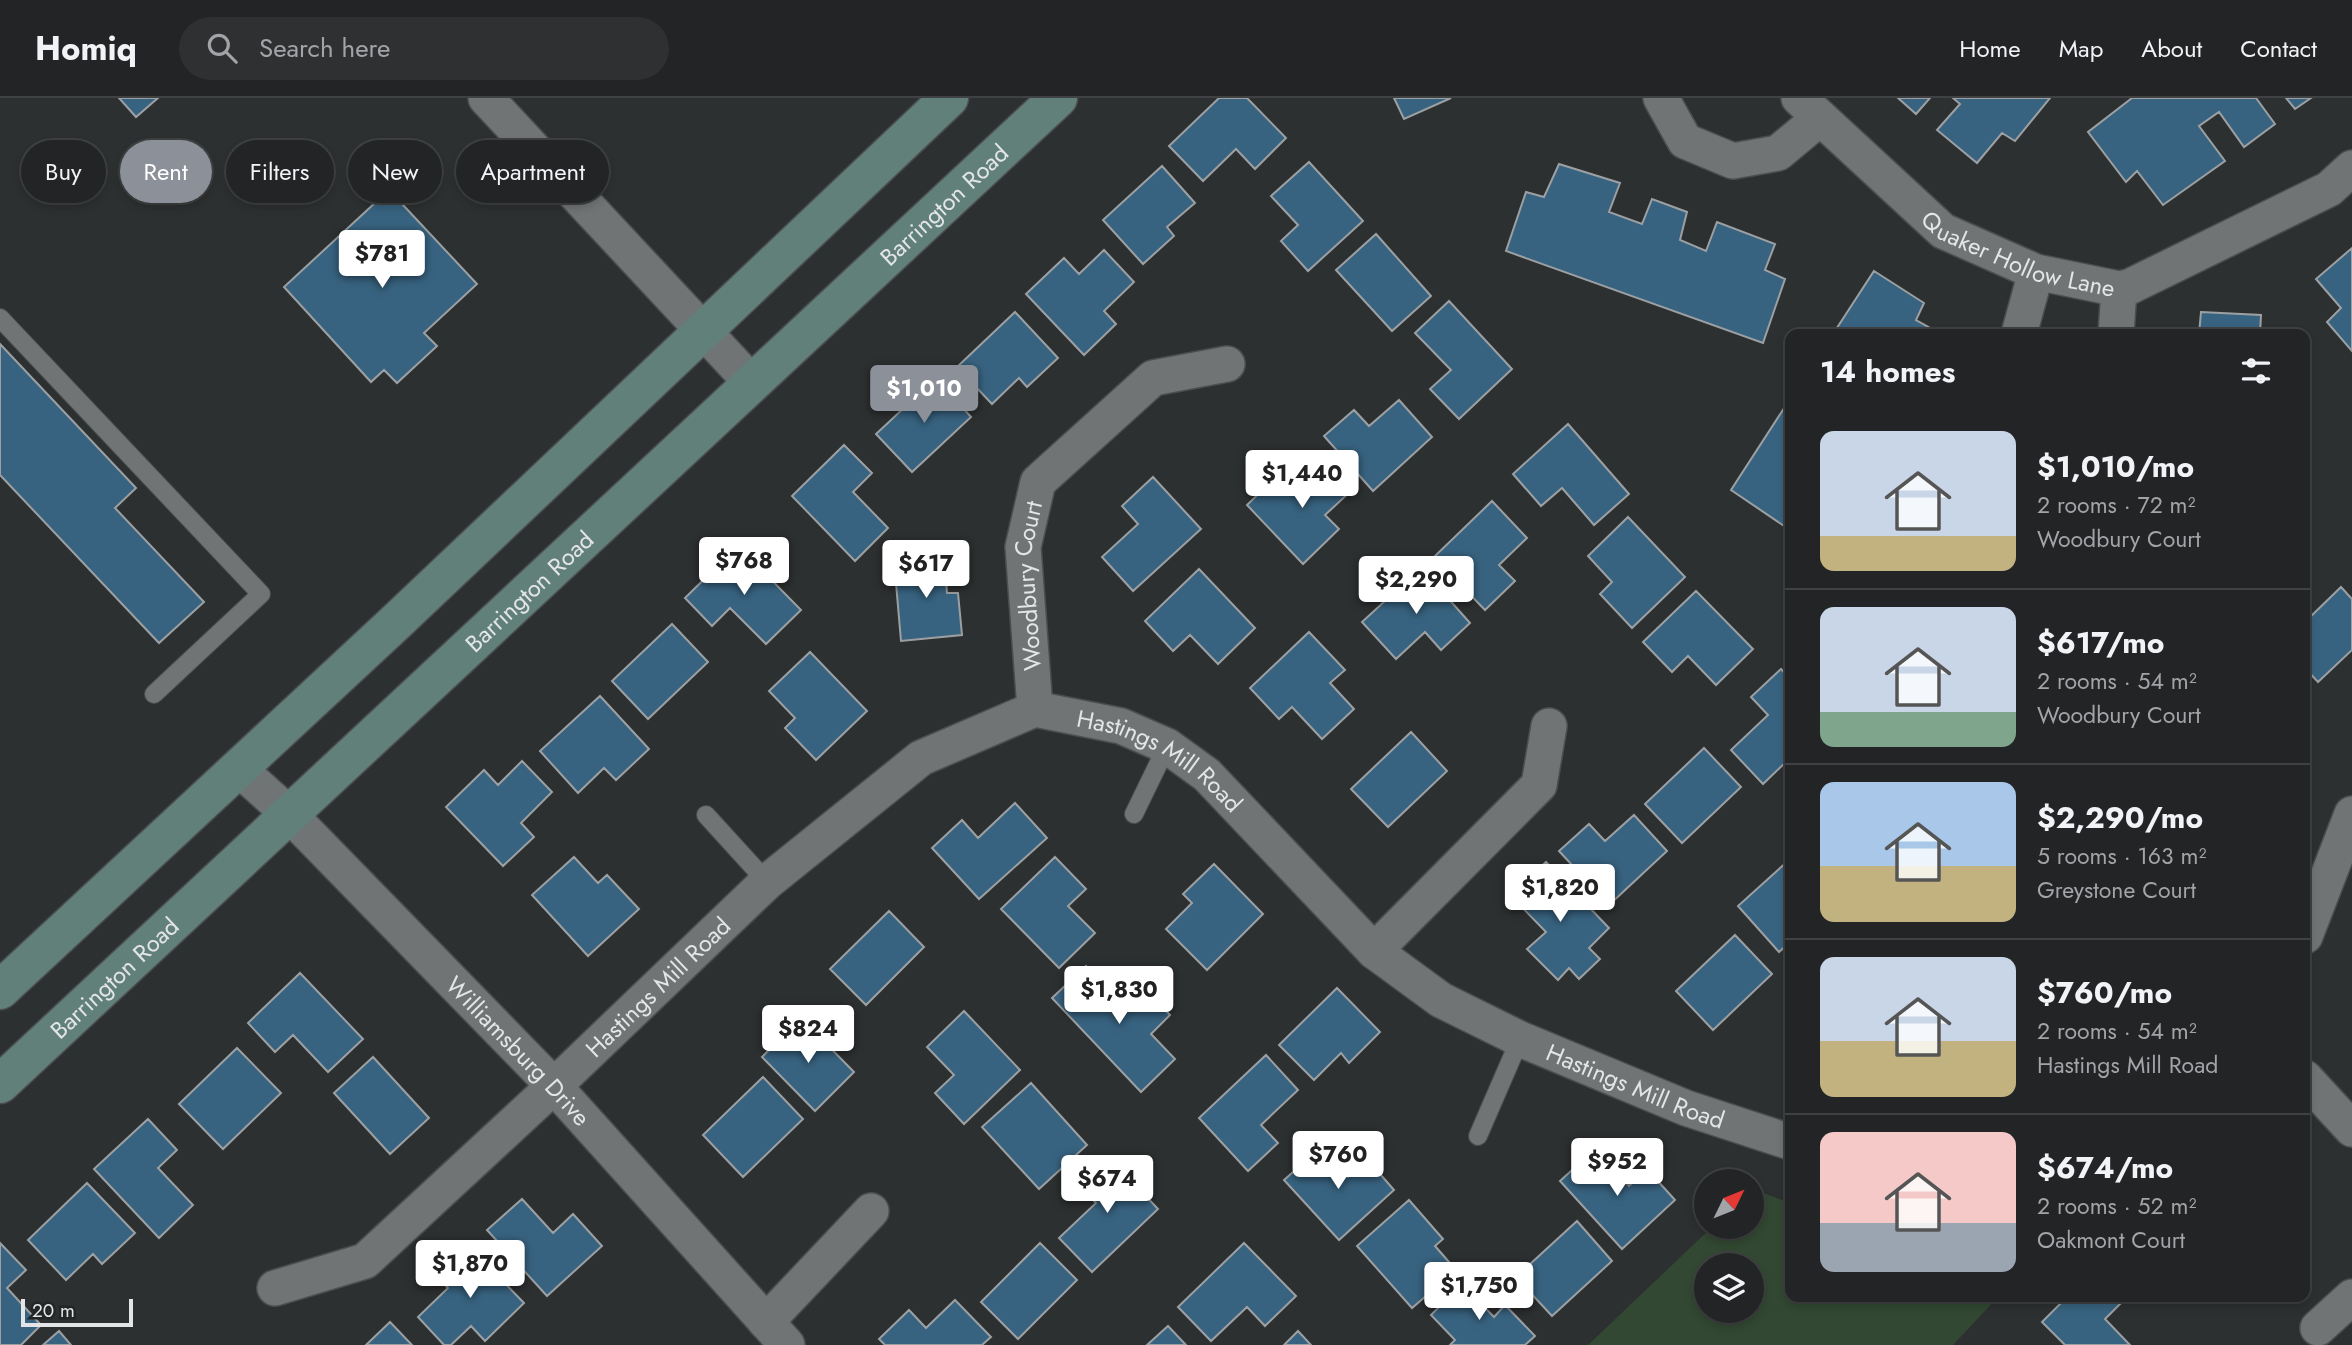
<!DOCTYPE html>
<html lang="en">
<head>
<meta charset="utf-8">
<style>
	body { margin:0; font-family:Jost,sans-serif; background:#2e3032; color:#f1f3f6; height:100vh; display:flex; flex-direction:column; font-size:26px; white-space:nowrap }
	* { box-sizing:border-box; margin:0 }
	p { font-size:23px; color:#a2a4a7 }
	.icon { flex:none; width:38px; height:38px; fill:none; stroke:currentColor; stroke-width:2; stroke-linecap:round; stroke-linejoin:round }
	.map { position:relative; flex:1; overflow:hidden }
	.details { position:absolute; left:1785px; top:231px; width:525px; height:973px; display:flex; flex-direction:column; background:#222425; border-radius:14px; box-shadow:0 4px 10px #0003,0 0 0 2px #3f4142 }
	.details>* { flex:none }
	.top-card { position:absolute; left:21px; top:42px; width:665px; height:63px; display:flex; gap:14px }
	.needle { width:46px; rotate:47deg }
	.buttons { position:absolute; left:1694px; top:1071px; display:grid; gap:14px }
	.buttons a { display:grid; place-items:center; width:70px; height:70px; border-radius:50%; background:#222425; box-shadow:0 4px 10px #0003,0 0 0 2px #3f4142; font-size:35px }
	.scale { position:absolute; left:21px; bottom:18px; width:112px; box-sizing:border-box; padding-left:7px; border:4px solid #e3e5e6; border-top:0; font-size:19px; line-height:24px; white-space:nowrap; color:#e3e5e6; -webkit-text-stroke:5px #232627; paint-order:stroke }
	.price { position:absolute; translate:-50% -60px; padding:0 16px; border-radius:7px; background:#fff; color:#222; font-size:23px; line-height:46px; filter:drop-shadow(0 2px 4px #0008) }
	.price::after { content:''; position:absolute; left:50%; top:42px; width:21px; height:16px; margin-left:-10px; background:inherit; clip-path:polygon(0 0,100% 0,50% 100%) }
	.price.selected { background:#8c9099; color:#fff }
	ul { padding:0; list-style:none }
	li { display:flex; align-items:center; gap:21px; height:175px; padding:0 35px }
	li+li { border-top:2px solid #3f4142 }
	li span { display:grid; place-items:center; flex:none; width:196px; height:140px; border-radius:14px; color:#555 }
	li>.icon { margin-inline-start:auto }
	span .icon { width:84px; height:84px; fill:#fffc; stroke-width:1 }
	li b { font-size:30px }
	h2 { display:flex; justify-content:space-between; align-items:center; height:84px; padding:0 35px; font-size:30px }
	.chip { padding:0 24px; border-radius:32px; background:#222425; box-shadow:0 4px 10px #0003,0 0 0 2px #3f4142; font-size:24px; line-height:63px }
	.chip.selected { background:#8c9099; color:#fff }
	header { display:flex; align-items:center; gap:42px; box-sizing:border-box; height:98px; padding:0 35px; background:#222425; border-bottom:2px solid #3f4142 }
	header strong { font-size:33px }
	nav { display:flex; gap:38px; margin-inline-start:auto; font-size:24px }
	.search { width:490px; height:63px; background:#2e3032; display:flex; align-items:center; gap:18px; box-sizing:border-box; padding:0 24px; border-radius:38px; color:#a2a4a7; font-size:26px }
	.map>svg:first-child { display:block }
	.green { fill:#324832; fill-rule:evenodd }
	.building { fill:#386380; stroke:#9da0a2; stroke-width:2 }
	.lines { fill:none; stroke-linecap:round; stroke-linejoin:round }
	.lane-casing { stroke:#4b4d4e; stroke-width:20 }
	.street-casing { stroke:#4b4d4e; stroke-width:38 }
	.secondary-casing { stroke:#4b4d4e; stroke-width:41 }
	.lane { stroke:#707474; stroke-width:18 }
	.street { stroke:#707474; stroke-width:35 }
	.secondary { stroke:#62807a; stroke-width:38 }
	.labels { text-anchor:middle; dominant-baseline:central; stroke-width:6; stroke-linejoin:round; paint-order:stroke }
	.street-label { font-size:24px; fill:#e3e5e6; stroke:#232627 }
</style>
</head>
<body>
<header>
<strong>Homiq</strong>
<div class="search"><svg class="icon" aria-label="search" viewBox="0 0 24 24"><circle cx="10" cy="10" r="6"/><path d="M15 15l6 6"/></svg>Search here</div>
<nav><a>Home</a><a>Map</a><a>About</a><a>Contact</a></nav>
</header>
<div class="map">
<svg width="2352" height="1247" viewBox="0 0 2352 1247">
	<rect width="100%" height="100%" fill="#2d3031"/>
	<path class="green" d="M 1752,1091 L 1790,1105 L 1790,1199 L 1998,1199 L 1953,1247 L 1588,1247 L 1712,1129 L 1752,1129 ZM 1706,1167 L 1752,1167 L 1752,1213 L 1706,1213 Z"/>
	<path class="building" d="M 119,0 L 158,0 L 136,19 Z
		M 1219,0 L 1247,0 L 1286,40 L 1255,71 L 1236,51 L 1203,83 L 1169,48 Z
		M 1394,0 L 1451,0 L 1404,21 Z
		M 1898,0 L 1930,0 L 1916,16 Z
		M 1953,0 L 2050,0 L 2015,43 L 2002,35 L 1977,65 L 1937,32 L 1960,6 Z
		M 2132,0 L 2256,0 L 2275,26 L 2244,49 L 2219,14 L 2199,28 L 2225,63 L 2163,107 L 2137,73 L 2126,84 L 2088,34 Z
		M 2286,0 L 2311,0 L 2295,11 Z
		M 1309,64 L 1363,123 L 1308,173 L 1281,143 L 1298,127 L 1271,98 Z
		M 1559,66 L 1620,85 L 1609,114 L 1642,126 L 1652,101 L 1687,114 L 1680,142 L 1706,153 L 1717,124 L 1775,146 L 1765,172 L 1785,181 L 1763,245 L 1506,153 L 1526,94 L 1544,99 Z
		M 1162,68 L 1195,105 L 1167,129 L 1174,138 L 1143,166 L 1103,122 Z
		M 389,92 L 477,186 L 424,235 L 437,248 L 397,285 L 384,272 L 371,284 L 284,189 Z
		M 1376,136 L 1431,198 L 1392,233 L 1336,172 Z
		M 2352,150 L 2352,253 L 2327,224 L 2341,210 L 2316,181 Z
		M 1104,152 L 1134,184 L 1104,213 L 1116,226 L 1084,257 L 1026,196 L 1064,160 L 1079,176 Z
		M 1874,173 L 1924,205 L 1916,222 L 1941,236 L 1833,236 Z
		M 1449,203 L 1512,271 L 1459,321 L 1430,291 L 1451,272 L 1415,235 Z
		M 1015,214 L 1058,260 L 1027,289 L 1019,280 L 992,306 L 957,269 Z
		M 2201,214 L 2261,217 L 2260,236 L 2199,236 Z
		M 0,246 L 136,390 L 115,410 L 204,504 L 159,545 L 0,377 Z
		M 936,280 L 971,319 L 912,374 L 876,336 Z
		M 1790,301 L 1790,432 L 1731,392 Z
		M 1399,302 L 1432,339 L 1373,393 L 1324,338 L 1354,312 L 1369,328 Z
		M 1568,326 L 1629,396 L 1594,427 L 1562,390 L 1541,408 L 1513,376 Z
		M 844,347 L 872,375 L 853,394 L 888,430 L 855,463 L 792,398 Z
		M 1322,361 L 1352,392 L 1325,417 L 1339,431 L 1303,466 L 1247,407 L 1277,378 L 1291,392 Z
		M 1153,379 L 1201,431 L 1133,493 L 1102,459 L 1138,426 L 1122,408 Z
		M 1492,403 L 1527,440 L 1499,467 L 1515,483 L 1485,512 L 1434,459 Z
		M 1628,419 L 1685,479 L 1632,530 L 1600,496 L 1612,484 L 1588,458 Z
		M 738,448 L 801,512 L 766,546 L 730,510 L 712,528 L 685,500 Z
		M 944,457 L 947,495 L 958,495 L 962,537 L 901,543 L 894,462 Z
		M 1421,470 L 1470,525 L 1441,552 L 1425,534 L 1396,561 L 1362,524 Z
		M 1199,471 L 1255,530 L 1218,566 L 1190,537 L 1173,553 L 1145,523 Z
		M 2341,489 L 2352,501 L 2352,552 L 2318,584 L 2305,570 L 2305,524 Z
		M 1696,493 L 1753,551 L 1716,587 L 1688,558 L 1672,574 L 1643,544 Z
		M 672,526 L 708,564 L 648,621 L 612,583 Z
		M 1309,534 L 1345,572 L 1330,585 L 1354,611 L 1322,641 L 1292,609 L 1279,621 L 1250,590 Z
		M 810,554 L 867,613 L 816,662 L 785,630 L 795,620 L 769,593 Z
		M 1781,571 L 1790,581 L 1790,660 L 1763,686 L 1731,652 L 1768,617 L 1751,599 Z
		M 600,598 L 649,651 L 616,682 L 604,670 L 578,695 L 540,653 Z
		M 1411,634 L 1447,673 L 1388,729 L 1351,691 Z
		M 1704,650 L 1741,689 L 1682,745 L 1645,706 Z
		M 522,663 L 552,694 L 521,725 L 534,739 L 503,768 L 446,709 L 484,672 L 498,687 Z
		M 1015,705 L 1047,740 L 979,801 L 932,750 L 962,722 L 978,740 Z
		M 1634,717 L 1667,753 L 1609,807 L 1559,753 L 1589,726 L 1605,743 Z
		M 574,759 L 598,785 L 607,777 L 639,811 L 588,858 L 532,797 Z
		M 1055,759 L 1086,791 L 1068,808 L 1095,835 L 1059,870 L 1001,811 Z
		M 1790,761 L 1790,844 L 1779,854 L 1738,808 Z
		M 1546,764 L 1609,830 L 1589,850 L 1600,861 L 1579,881 L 1569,870 L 1558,882 L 1527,851 L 1546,834 L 1511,798 Z
		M 1214,766 L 1263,816 L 1207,872 L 1166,831 L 1192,805 L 1183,796 Z
		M 889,813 L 924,849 L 866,907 L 830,871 Z
		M 1735,837 L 1772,876 L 1713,932 L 1676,893 Z
		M 1086,868 L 1122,905 L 1141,887 L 1170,917 L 1151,936 L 1175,961 L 1141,994 L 1052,900 Z
		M 300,875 L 363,941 L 328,974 L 293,937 L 275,954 L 248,925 Z
		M 1337,890 L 1380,934 L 1349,965 L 1341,955 L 1314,982 L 1279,947 Z
		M 964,913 L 1020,972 L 964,1026 L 935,995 L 954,977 L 927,949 Z
		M 801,920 L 854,974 L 815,1013 L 762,959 Z
		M 237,950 L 281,995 L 223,1051 L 179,1006 Z
		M 1266,957 L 1298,992 L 1261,1027 L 1278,1045 L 1248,1073 L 1199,1020 Z
		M 373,959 L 429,1020 L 390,1056 L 334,995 Z
		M 763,979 L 803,1021 L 743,1079 L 703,1037 Z
		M 1031,985 L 1087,1047 L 1039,1091 L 982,1029 Z
		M 148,1021 L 177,1052 L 158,1070 L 193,1107 L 159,1140 L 94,1071 Z
		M 1321,1049 L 1348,1079 L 1367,1061 L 1394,1092 L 1339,1142 L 1284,1082 Z
		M 1595,1051 L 1629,1088 L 1647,1071 L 1675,1102 L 1622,1151 L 1560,1083 Z
		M 1109,1059 L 1158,1111 L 1092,1174 L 1059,1140 L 1096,1105 L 1079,1087 Z
		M 87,1085 L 135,1135 L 102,1166 L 93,1156 L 66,1182 L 28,1142 Z
		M 522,1101 L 553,1135 L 573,1116 L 602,1148 L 547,1198 L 487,1132 Z
		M 1409,1102 L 1443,1141 L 1435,1148 L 1456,1172 L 1412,1210 L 1357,1148 Z
		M 1577,1123 L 1612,1163 L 1552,1218 L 1516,1179 Z
		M 0,1145 L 26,1172 L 7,1190 L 41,1227 L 21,1247 L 0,1247 Z
		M 1040,1145 L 1077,1182 L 1018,1241 L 981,1204 Z
		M 1244,1145 L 1296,1198 L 1265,1228 L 1247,1209 L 1211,1243 L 1178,1209 Z
		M 467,1146 L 524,1205 L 485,1243 L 471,1228 L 451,1247 L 444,1247 L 418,1219 L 448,1190 L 435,1176 Z
		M 1462,1186 L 1494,1219 L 1505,1207 L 1535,1238 L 1525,1247 L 1450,1247 L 1455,1242 L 1431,1217 Z
		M 2067,1199 L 2120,1199 L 2124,1202 L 2105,1221 L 2130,1247 L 2065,1247 L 2042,1224 Z
		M 955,1202 L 991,1239 L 982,1247 L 885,1247 L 879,1241 L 909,1212 L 926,1230 Z
		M 390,1224 L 412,1247 L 366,1247 Z
		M 1168,1228 L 1186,1247 L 1147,1247 Z
		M 59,1233 L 71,1247 L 43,1247 Z
		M 1298,1233 L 1311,1247 L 1284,1247 Z"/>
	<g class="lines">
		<defs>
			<path id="lane" d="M 0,220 L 261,496 L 154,596
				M 1134,716 L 1167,648
				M 706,717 L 767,784
				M 1478,1038 L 1520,941"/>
			<g id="street">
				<path d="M 486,0 L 752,285"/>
				<path d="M 1661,0 L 1685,43 L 1733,63 L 1778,55 L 1820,20"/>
				<path id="s1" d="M 1799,0 L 1943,133 L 2036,174 L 2119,191 L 2129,189 L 2329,91 L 2352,70"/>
				<path d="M 2019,236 L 2036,174"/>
				<path d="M 2116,236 L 2119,191"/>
				<path id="s2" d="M 1035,611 L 1023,449 L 1038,384 L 1153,280 L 1227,266"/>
				<path id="s3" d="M 239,671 L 289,716 L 554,988 L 787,1247"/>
				<path d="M 2305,838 L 2352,716"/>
				<path d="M 1374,853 L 1539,687 L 1549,628"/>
				<path d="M 2305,980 L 2352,1031"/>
				<path id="s4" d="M 275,1190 L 365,1163 L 554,988 L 767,784 L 921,660 L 1035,611 L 1121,628 L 1167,648 L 1207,677 L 1374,853 L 1441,902 L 1520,941 L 1686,1010 L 1790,1044"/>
				<path d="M 766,1224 L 871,1113"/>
				<path d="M 2318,1230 L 2352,1199"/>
			</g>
			<g id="secondary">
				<path d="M 0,892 L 396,524 L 949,0"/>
				<path id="s5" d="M 0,986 L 1058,0"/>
			</g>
		</defs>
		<use href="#lane" class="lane-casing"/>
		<use href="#street" class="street-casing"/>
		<use href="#secondary" class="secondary-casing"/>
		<use href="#lane" class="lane"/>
		<use href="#street" class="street"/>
		<use href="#secondary" class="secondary"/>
	</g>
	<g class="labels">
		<g class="street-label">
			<text stroke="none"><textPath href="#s5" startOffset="1290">Barrington Road</textPath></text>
			<text stroke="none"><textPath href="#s1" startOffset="275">Quaker Hollow Lane</textPath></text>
			<text stroke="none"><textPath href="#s2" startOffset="124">Woodbury Court</textPath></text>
			<text stroke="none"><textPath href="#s5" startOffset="723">Barrington Road</textPath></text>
			<text stroke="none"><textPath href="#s4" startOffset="1106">Hastings Mill Road</textPath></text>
			<text stroke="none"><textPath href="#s5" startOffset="156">Barrington Road</textPath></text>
			<text stroke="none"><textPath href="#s4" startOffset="495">Hastings Mill Road</textPath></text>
			<text stroke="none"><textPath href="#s3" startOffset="397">Williamsburg Drive</textPath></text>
			<text stroke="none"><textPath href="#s4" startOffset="1694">Hastings Mill Road</textPath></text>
		</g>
	</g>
</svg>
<div class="buttons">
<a><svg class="needle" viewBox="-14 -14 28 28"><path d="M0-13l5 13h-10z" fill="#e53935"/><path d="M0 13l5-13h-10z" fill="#a2a4a7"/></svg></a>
<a><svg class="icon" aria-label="layers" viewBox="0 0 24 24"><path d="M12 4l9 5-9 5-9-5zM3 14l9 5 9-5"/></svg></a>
</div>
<div class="scale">20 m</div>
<b class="price" style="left:382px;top:192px">$781</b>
<b class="price selected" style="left:924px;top:327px">$1,010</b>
<b class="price" style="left:1302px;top:412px">$1,440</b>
<b class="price" style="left:744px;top:499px">$768</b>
<b class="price" style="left:926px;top:502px">$617</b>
<b class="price" style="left:1416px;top:518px">$2,290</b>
<b class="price" style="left:1560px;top:826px">$1,820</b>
<b class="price" style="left:1119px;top:928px">$1,830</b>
<b class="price" style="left:808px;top:967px">$824</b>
<b class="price" style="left:1338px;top:1093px">$760</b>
<b class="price" style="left:1617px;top:1100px">$952</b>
<b class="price" style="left:1107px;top:1117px">$674</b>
<b class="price" style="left:470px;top:1202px">$1,870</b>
<b class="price" style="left:1479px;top:1224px">$1,750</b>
<div class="top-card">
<a class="chip">Buy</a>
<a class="chip selected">Rent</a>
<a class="chip">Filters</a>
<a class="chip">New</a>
<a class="chip">Apartment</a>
</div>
<section class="details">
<h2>14 homes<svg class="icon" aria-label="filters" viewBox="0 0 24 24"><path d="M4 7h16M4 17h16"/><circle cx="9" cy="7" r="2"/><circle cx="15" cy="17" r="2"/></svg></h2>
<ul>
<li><span style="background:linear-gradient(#c9d6e8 75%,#c2b280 0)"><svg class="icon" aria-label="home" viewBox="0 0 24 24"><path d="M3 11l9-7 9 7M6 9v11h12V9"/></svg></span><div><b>$1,010/mo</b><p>2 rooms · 72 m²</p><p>Woodbury Court</p></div></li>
<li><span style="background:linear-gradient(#c9d6e8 75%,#7fa58c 0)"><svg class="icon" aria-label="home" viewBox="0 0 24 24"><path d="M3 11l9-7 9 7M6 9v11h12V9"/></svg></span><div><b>$617/mo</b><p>2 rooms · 54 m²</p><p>Woodbury Court</p></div></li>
<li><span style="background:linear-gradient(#a9c7e8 60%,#c2b280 0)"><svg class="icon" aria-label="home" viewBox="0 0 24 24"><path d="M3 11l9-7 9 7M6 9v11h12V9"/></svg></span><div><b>$2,290/mo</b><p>5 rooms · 163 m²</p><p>Greystone Court</p></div></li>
<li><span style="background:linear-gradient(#c9d6e8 60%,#c2b280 0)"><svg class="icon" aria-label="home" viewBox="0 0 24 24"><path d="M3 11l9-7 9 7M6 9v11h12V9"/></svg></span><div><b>$760/mo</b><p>2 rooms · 54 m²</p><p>Hastings Mill Road</p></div></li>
<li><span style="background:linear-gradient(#f6c9c9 65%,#9aa5b1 0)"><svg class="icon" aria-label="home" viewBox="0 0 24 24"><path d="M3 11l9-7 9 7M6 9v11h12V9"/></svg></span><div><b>$674/mo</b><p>2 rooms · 52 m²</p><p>Oakmont Court</p></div></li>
</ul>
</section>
</div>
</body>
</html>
